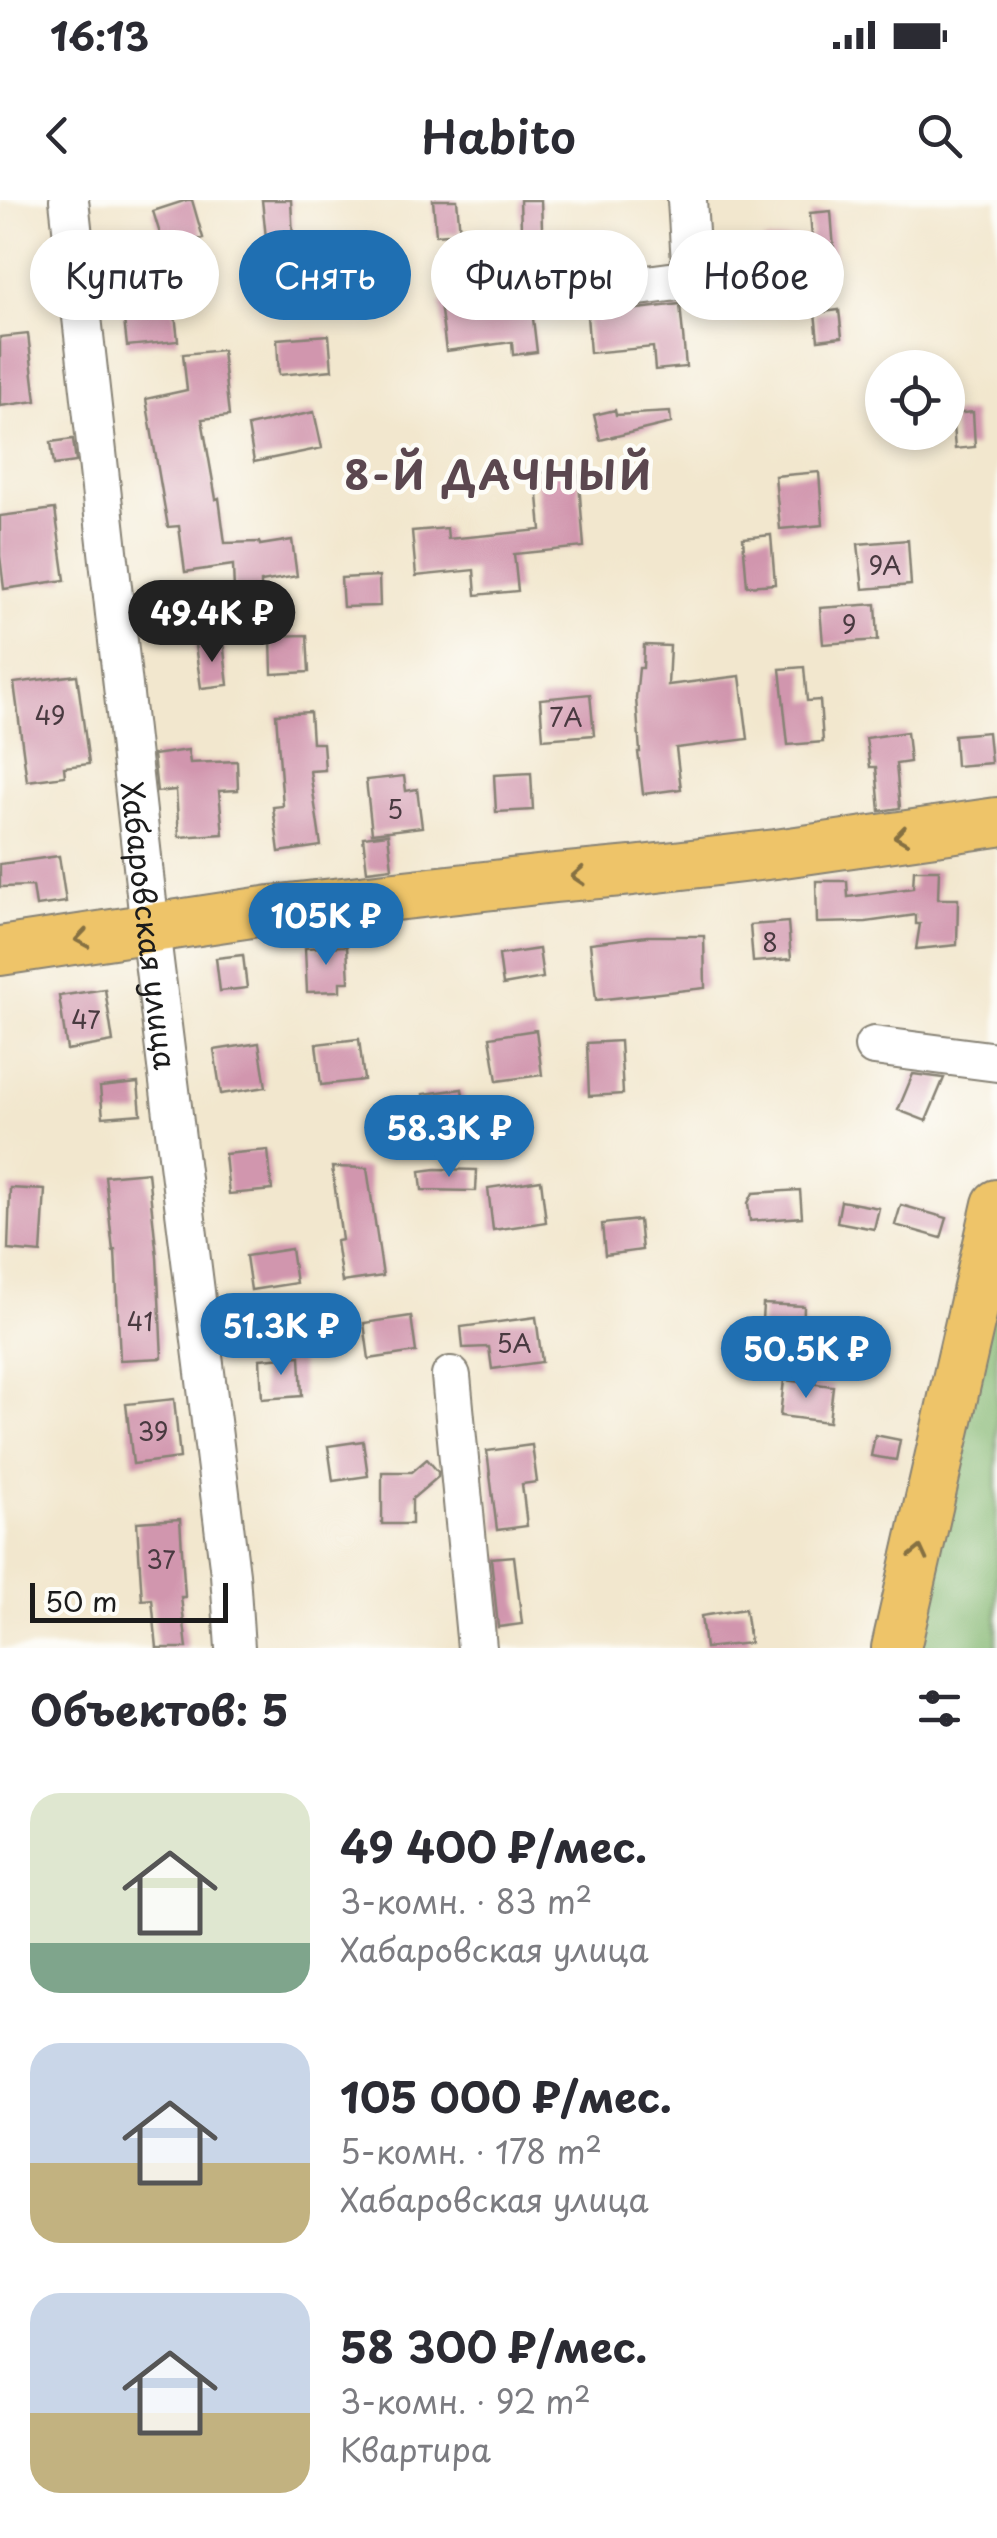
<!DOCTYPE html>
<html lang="ru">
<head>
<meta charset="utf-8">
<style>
	body { margin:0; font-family:"Playpen Sans",sans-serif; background:#f7f7f7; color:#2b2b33; height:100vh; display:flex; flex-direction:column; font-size:38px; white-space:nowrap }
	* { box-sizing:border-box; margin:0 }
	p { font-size:32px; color:#7c7c81 }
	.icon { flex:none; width:55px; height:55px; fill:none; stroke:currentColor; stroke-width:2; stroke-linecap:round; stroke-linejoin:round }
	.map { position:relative; height:1448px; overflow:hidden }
	.side { display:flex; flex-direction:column; background:#fff; flex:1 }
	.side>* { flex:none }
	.top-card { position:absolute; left:30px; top:30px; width:938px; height:90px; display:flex; gap:20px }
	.buttons { position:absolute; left:865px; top:150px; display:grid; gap:20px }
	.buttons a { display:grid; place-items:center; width:100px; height:100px; border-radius:50%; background:#fff; box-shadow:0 5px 15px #0003; font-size:50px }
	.scale { position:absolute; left:30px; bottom:25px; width:198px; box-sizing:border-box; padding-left:10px; border:5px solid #1c1c1c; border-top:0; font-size:28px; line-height:35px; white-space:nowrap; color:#1c1c1c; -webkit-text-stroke:8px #fdfcf7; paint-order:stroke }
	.price { position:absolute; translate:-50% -85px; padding:0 22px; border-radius:35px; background:#1f6fb2; color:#fff; font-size:32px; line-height:65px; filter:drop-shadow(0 2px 5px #0008) }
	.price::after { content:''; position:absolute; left:50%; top:60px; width:30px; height:22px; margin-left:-15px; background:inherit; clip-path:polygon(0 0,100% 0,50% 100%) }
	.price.selected { background:#222; color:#fff }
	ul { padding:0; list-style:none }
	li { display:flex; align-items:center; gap:30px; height:250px; padding:0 30px }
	li span { display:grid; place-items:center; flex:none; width:280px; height:200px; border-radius:30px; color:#555 }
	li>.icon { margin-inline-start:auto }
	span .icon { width:120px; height:120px; fill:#fffc; stroke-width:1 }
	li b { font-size:42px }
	h2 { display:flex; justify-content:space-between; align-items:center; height:120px; padding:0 30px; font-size:42px }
	.pill { padding:0 35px; border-radius:45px; background:#fff; box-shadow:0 5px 15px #0003; font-size:35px; line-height:90px }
	.pill.selected { background:#1f6fb2; color:#fff }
	.status { display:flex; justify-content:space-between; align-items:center; height:70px; padding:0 50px; background:#fff; direction:ltr }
	.status svg { height:28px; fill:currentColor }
	header { display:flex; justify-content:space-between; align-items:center; height:130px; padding:0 30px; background:#fff; font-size:45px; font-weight:600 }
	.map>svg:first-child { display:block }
	.forest { fill:#85b873; stroke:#506a48; stroke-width:2.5 }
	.building { fill:#d196ae }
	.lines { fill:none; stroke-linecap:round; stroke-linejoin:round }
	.minor-casing { stroke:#878275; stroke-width:42 }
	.major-casing { stroke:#878275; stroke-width:52 }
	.minor { stroke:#fff; stroke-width:38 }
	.major { stroke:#eec469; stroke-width:48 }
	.oneway { stroke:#857042 }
	.labels { text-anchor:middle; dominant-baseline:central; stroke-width:9; stroke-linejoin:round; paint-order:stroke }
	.number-label { font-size:25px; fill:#493a40 }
	.street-label { font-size:30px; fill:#1c1c1c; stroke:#fdfcf7 }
	.district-label { font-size:40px; font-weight:bold; letter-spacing:2.5px; fill:#5b474f; stroke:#fdfcf7 }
</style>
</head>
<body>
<div class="status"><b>16:13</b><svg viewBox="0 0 49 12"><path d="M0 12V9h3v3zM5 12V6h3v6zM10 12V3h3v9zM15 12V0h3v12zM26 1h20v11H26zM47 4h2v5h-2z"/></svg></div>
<header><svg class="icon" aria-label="back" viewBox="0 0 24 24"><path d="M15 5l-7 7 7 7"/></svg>Habito<svg class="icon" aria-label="search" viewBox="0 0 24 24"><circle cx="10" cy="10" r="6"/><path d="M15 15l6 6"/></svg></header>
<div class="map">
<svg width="997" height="1448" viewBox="0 0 997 1448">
	<rect width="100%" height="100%" fill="#fdfcf7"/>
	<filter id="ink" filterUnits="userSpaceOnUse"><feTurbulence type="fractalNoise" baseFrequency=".01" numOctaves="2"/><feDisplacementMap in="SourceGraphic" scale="20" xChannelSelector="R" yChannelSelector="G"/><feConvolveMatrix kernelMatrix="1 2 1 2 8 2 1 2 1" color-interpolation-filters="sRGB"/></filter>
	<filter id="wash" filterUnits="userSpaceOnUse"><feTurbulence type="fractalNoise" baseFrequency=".0048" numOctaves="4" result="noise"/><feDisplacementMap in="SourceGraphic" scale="40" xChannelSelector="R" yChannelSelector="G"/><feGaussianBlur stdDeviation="2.25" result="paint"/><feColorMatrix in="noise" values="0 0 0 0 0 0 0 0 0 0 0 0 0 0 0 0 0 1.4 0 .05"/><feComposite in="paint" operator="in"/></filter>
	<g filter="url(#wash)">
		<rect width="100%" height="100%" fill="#f2e7ce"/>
		<path class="forest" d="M 997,1075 L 997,1448 L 916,1448 Z"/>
		<g id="blocks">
			<path class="building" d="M 187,0 L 192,0 L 203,38 L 165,50 L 153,11 Z
				M 262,0 L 291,0 L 293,40 L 308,39 L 311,72 L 270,76 Z
				M 433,0 L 457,0 L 460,33 L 436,35 Z
				M 520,0 L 541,0 L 543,56 L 557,55 L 558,83 L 529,85 L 537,152 L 513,155 L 512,142 L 446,151 L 440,103 L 507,96 L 505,58 L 522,57 Z
				M 831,11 L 835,63 L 765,69 L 763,41 L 812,37 L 810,13 Z
				M 172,88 L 178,141 L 127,146 L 121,93 Z
				M 680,104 L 686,167 L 655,170 L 653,147 L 590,153 L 587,115 Z
				M 839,110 L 842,137 L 818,140 L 815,113 Z
				M 28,134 L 36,201 L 0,206 L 0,137 Z
				M 329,135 L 332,170 L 279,175 L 277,139 Z
				M 222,150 L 229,216 L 202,219 L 216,299 L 219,298 L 225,343 L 259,342 L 260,345 L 292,340 L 297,376 L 261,382 L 261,391 L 234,392 L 233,365 L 185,372 L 179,326 L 168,327 L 146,199 L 187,190 L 183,154 Z
				M 615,210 L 616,215 L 670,212 L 671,223 L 600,240 L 594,215 Z
				M 314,212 L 322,248 L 254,262 L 248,226 Z
				M 973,212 L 975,247 L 955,249 L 952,214 Z
				M 73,239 L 76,262 L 54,265 L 51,242 Z
				M 578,270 L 584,347 L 514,354 L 518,391 L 476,395 L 474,370 L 416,376 L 412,331 L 447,328 L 448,339 L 541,330 L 536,273 Z
				M 819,272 L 823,325 L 780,329 L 775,276 Z
				M 55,309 L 65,380 L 4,389 L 0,356 L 0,316 Z
				M 771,335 L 775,384 L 747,386 L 743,338 Z
				M 908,340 L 911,385 L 863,389 L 858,344 Z
				M 379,376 L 380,406 L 343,407 L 341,378 Z
				M 876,404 L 878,440 L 823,444 L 820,408 Z
				M 307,435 L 309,472 L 272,474 L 271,436 Z
				M 223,441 L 228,485 L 201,488 L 195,445 Z
				M 644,445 L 670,446 L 668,485 L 740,476 L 748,539 L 676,548 L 681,589 L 643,594 L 638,552 L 640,552 L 636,498 L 639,468 L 643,468 Z
				M 804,467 L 807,501 L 820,500 L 823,542 L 788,545 L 780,469 Z
				M 77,475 L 89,564 L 64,567 L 65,576 L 27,581 L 14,483 Z
				M 590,494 L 594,535 L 543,539 L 540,499 Z
				M 310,512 L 312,543 L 323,543 L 325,570 L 310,571 L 321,646 L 279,652 L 273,607 L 283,606 L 276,514 Z
				M 907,532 L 910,562 L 896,564 L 900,608 L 880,611 L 876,567 L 870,567 L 866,538 Z
				M 988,532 L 991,563 L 956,566 L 954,535 Z
				M 188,550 L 190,563 L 237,561 L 238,590 L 219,591 L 223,634 L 179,637 L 176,590 L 157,592 L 153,555 Z
				M 531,573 L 533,610 L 496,612 L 494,575 Z
				M 404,576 L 406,591 L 417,589 L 422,627 L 372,633 L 366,580 Z
				M 388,634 L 392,668 L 367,671 L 363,637 Z
				M 59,656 L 66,702 L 36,706 L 33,686 L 0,687 L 0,664 Z
				M 914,670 L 939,670 L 938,699 L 958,699 L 957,745 L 916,749 L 920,724 L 916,724 L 916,715 L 866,722 L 817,723 L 816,681 L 847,681 L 848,697 L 913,688 Z
				M 788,722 L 791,759 L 753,762 L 750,725 Z
				M 647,736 L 704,736 L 705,788 L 596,800 L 590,743 Z
				M 347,746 L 349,782 L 340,782 L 340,791 L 307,792 L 305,748 Z
				M 539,749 L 543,778 L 503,785 L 499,755 Z
				M 243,755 L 247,788 L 220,791 L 216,758 Z
				M 105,789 L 113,842 L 67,850 L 59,796 Z
				M 536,830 L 542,875 L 497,881 L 490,837 Z
				M 359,839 L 364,880 L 321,885 L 316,844 Z
				M 620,841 L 623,894 L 589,896 L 587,843 Z
				M 259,843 L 266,887 L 221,894 L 214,850 Z
				M 913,874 L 944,878 L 926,921 L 898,910 Z
				M 138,883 L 141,914 L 103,917 L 100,887 Z
				M 462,889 L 469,933 L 430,939 L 423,894 Z
				M 268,950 L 272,990 L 229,994 L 225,954 Z
				M 332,967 L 367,968 L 383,1076 L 342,1082 L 336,1041 L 342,1040 Z
				M 436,969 L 477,970 L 476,991 L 422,990 L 420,971 Z
				M 148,972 L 157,1057 L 162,1158 L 120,1160 L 115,1050 L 113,1051 L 105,976 Z
				M 541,980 L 546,1022 L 493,1030 L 488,988 Z
				M 10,988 L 45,990 L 41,1053 L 8,1050 Z
				M 800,990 L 802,1017 L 750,1021 L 748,1003 L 753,993 Z
				M 841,1001 L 879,1008 L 874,1029 L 837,1022 Z
				M 901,1005 L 947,1018 L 941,1038 L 895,1025 Z
				M 639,1020 L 642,1050 L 605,1055 L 602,1024 Z
				M 291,1049 L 296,1083 L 251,1090 L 246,1056 Z
				M 763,1104 L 804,1106 L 803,1139 L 761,1137 Z
				M 411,1116 L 416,1152 L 369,1159 L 364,1123 Z
				M 536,1117 L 542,1162 L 492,1169 L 489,1147 L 463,1148 L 461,1127 Z
				M 300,1156 L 302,1196 L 262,1199 L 260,1159 Z
				M 784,1180 L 833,1186 L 829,1222 L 780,1216 Z
				M 174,1199 L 180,1258 L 133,1264 L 126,1204 Z
				M 875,1235 L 900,1240 L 896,1260 L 871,1256 Z
				M 363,1241 L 368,1276 L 333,1281 L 328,1246 Z
				M 532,1245 L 537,1282 L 522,1284 L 527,1326 L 497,1330 L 487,1251 Z
				M 427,1259 L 438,1272 L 438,1277 L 412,1299 L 412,1324 L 382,1324 L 382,1272 L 412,1272 Z
				M 180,1319 L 185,1397 L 181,1397 L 187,1448 L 157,1448 L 152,1399 L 142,1400 L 137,1322 Z
				M 514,1356 L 522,1424 L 498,1427 L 491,1358 Z
				M 745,1409 L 750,1443 L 705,1448 L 701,1416 Z"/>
		</g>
	</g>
	<g filter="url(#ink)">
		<use href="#blocks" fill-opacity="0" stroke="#878275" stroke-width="2.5"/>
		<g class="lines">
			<defs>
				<g id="minor">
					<path id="s1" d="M 69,0 L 150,729 L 230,1374 L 235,1448"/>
					<path d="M 587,93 L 692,79 L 687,0"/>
					<path d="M 874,846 L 997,862"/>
					<path d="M 451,1176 L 477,1448"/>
				</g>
				<path id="major" d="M 0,751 L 271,710 L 555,678 L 632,671 L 776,654 L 997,622
					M 896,1448 L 997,1004"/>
			</defs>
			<use href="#minor" class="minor-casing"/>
			<use href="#major" class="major-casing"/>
			<use href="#minor" class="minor"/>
			<use href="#major" class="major"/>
		</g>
		<defs><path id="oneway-chevron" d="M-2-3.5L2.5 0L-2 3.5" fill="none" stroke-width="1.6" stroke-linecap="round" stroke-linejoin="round" transform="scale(2.5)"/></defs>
		<g class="oneway">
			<use href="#oneway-chevron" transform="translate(901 636) rotate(172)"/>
			<use href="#oneway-chevron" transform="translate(578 676) rotate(176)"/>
			<use href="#oneway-chevron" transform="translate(82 739) rotate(171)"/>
			<use href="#oneway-chevron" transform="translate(919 1353) rotate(-77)"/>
		</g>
	</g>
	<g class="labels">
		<g class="number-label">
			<text x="885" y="365">9А</text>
			<text x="849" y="424">9</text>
			<text x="50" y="515">49</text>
			<text x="566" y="517">7А</text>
			<text x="395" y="609">5</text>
			<text x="770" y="742">8</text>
			<text x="86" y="819">47</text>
			<text x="140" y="1121">41</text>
			<text x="514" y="1143">5А</text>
			<text x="153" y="1231">39</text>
			<text x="161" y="1359">37</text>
		</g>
		<g class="street-label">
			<text stroke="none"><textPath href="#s1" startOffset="730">Хабаровская улица</textPath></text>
		</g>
		<g class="district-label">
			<text x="499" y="273">8-Й ДАЧНЫЙ</text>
		</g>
	</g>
</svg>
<div class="buttons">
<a><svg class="icon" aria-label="locate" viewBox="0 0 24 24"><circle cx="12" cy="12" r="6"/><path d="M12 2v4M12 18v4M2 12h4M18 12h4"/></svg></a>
</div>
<div class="scale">50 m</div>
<b class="price selected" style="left:212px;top:465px">49.4K ₽</b>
<b class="price" style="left:326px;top:768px">105K ₽</b>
<b class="price" style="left:449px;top:980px">58.3K ₽</b>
<b class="price" style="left:281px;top:1178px">51.3K ₽</b>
<b class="price" style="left:806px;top:1201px">50.5K ₽</b>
<div class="top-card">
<a class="pill">Купить</a>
<a class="pill selected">Снять</a>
<a class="pill">Фильтры</a>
<a class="pill">Новое</a>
</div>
</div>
<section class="side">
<h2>Объектов: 5<svg class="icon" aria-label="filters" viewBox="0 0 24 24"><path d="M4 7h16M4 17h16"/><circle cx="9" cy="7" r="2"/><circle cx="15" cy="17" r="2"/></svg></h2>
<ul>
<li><span style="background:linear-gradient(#dfe7d0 75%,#7fa58c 0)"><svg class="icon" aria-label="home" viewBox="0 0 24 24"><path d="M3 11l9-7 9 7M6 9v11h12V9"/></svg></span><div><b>49 400 ₽/мес.</b><p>3-комн. · 83 m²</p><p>Хабаровская улица</p></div></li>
<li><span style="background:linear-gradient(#c9d6e8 60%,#c2b280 0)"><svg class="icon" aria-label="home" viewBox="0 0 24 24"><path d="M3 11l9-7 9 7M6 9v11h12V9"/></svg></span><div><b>105 000 ₽/мес.</b><p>5-комн. · 178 m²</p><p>Хабаровская улица</p></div></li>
<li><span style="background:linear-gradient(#c9d6e8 60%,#c2b280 0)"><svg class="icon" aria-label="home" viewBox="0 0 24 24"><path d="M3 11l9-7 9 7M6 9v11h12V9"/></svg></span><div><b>58 300 ₽/мес.</b><p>3-комн. · 92 m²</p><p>Квартира</p></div></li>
</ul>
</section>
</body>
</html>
